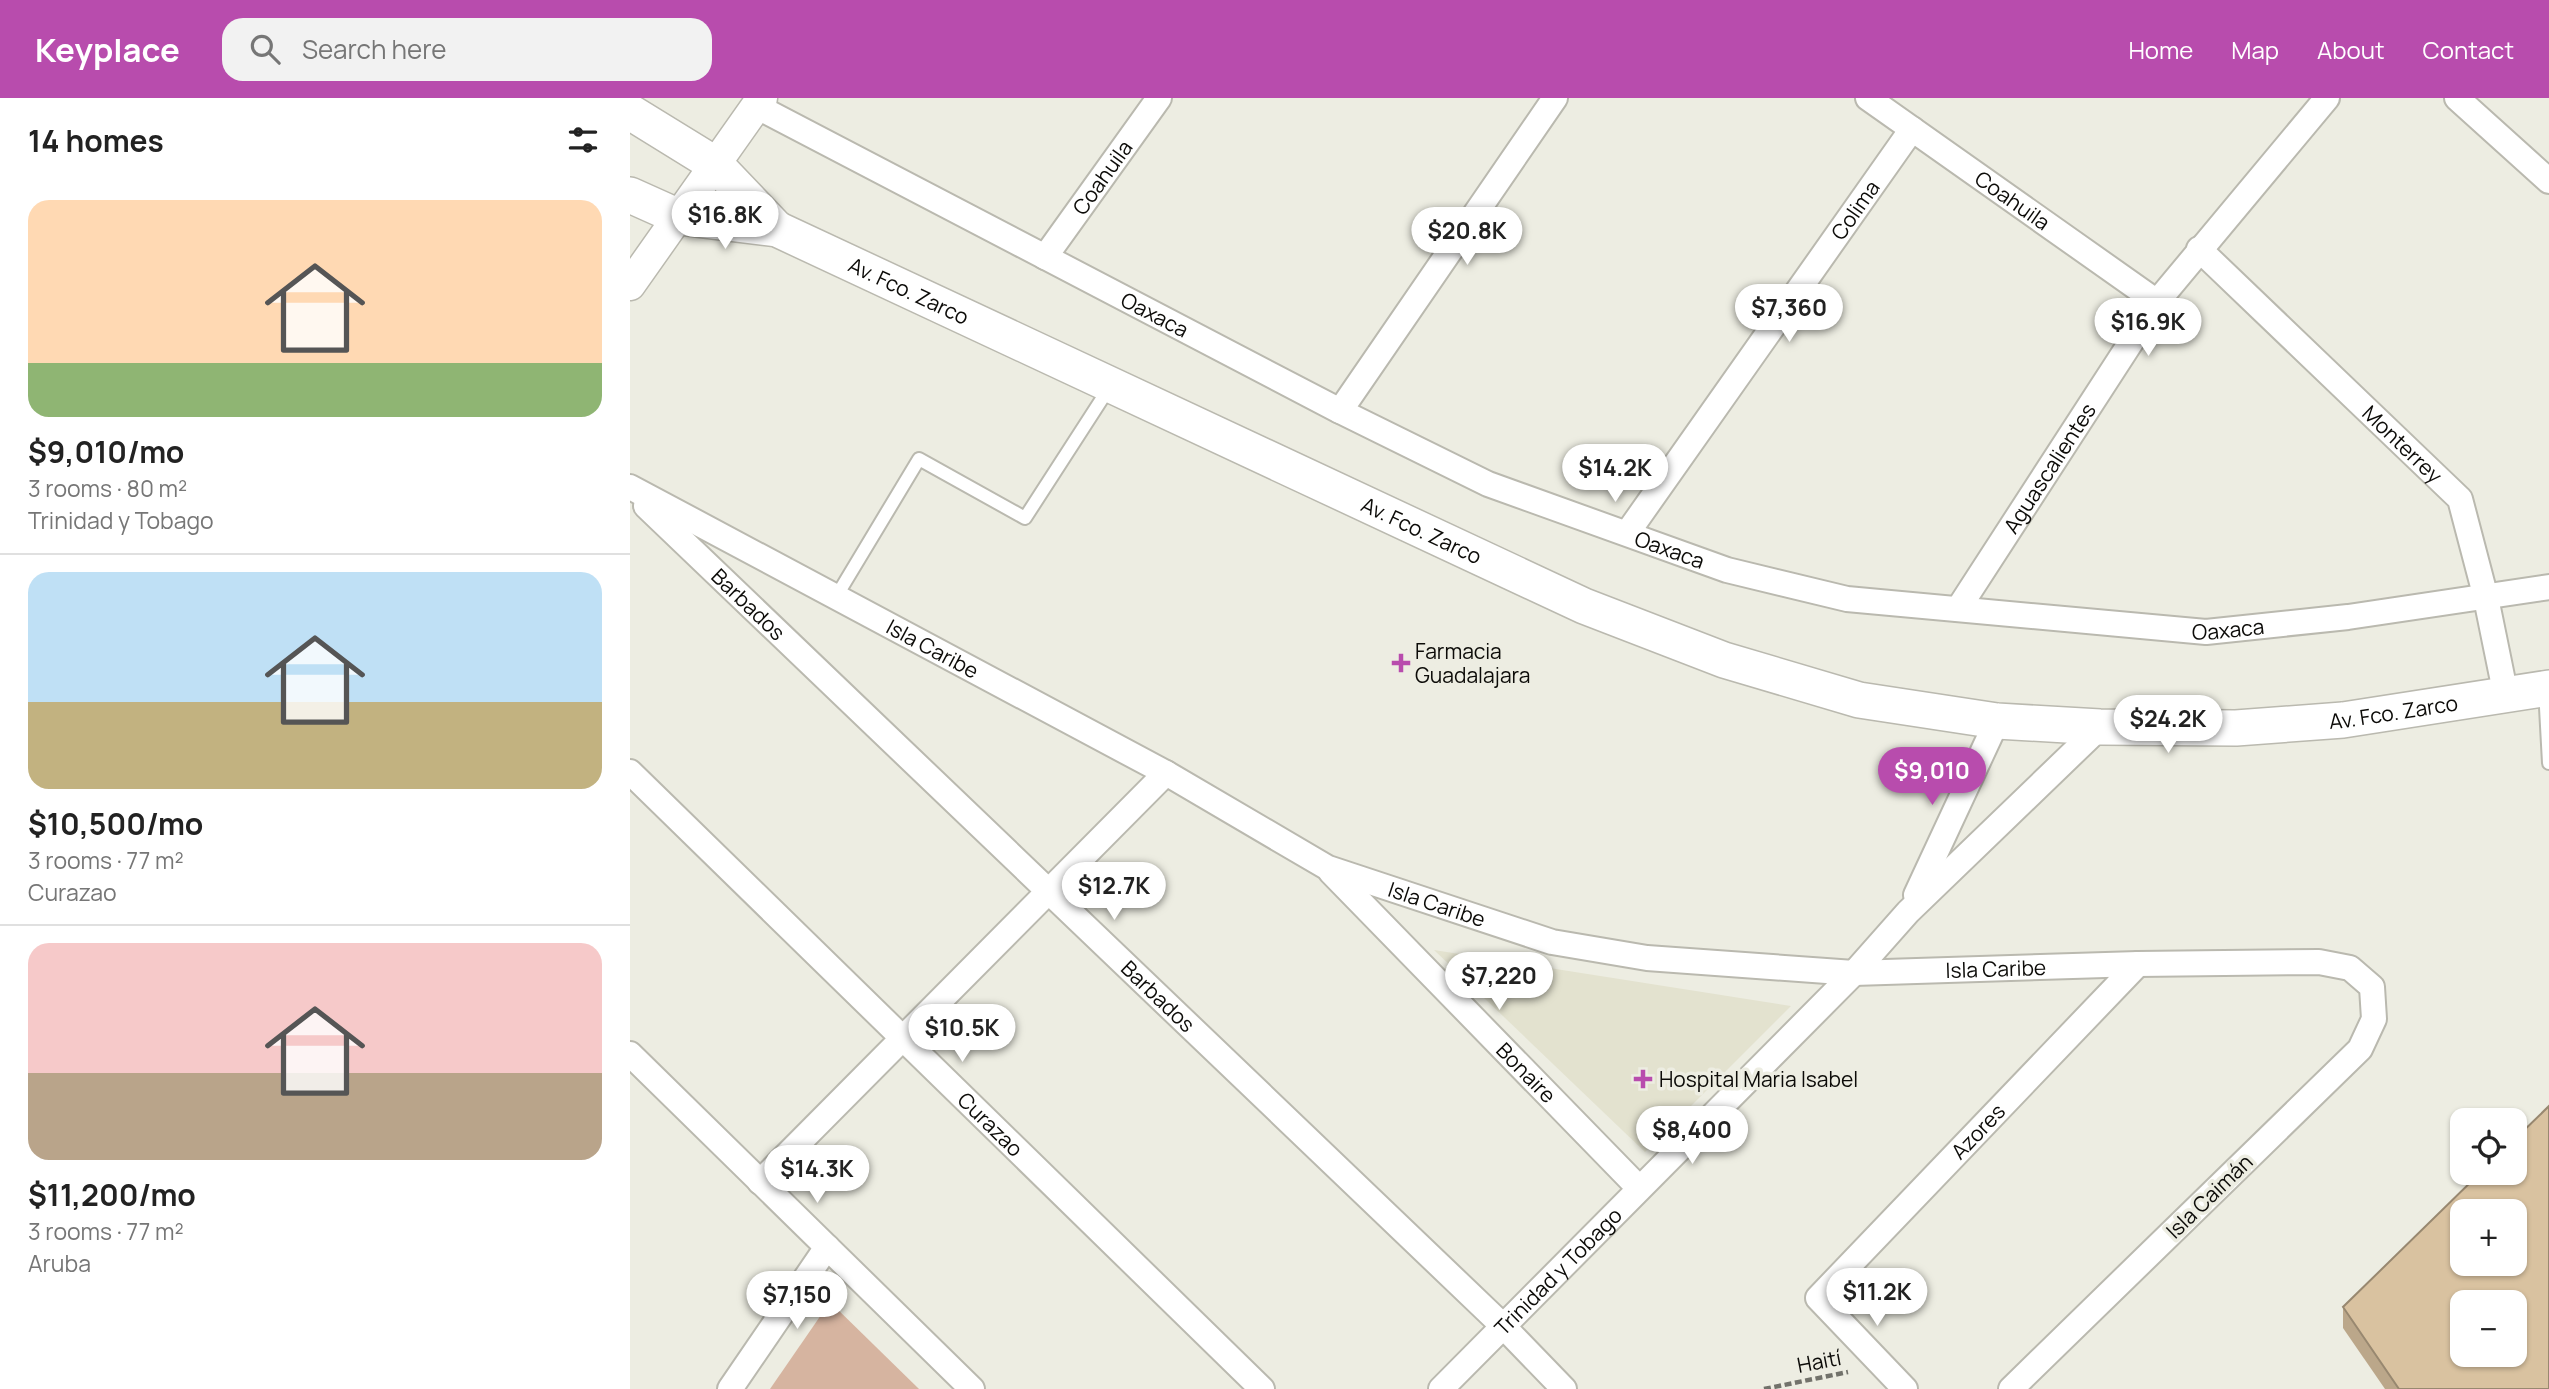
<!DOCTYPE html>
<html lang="en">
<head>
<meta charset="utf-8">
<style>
	body { margin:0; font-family:Manrope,sans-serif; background:#f2f2f2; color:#222; height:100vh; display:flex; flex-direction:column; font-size:26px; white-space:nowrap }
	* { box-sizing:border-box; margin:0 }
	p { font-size:23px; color:#767676 }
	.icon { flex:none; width:38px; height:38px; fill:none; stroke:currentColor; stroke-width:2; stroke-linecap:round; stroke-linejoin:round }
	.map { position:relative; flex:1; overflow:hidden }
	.details { display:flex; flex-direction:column; background:#fff; width:630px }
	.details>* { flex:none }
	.buttons { position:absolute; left:1820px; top:1010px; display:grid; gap:14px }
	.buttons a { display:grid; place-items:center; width:77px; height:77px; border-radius:14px; background:#fff; box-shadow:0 2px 5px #0004; font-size:35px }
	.price { position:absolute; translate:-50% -60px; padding:0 16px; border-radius:24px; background:#fff; color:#222; font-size:23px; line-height:46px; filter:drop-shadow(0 2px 4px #0008) }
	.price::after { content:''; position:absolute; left:50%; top:42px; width:21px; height:16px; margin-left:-10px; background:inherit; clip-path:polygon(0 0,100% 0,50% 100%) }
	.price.current { background:#b84cad; color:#fff }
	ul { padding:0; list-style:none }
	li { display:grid; align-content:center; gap:14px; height:371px; padding:0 28px }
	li+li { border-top:2px solid #e0e0e0 }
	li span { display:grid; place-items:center; height:217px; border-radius:21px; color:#555 }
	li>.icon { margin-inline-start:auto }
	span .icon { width:126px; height:126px; fill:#fffc; stroke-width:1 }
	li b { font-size:30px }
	h2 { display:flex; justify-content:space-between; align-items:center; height:84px; padding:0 28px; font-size:30px }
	header { display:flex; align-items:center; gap:42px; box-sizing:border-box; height:98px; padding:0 35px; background:#b84cad; color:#fff }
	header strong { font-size:33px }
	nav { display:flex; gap:38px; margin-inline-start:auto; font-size:24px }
	.search { width:490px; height:63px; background:#f2f2f2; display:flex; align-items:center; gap:18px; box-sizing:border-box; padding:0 24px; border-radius:21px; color:#767676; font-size:26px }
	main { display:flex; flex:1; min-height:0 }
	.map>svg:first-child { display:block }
	.built { fill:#e3e2cf }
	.green { fill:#d6b4a0 }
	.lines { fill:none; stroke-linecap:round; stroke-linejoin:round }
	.service-casing { stroke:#bab9af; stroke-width:16 }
	.minor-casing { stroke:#bab9af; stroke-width:28 }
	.tertiary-casing { stroke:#bab9af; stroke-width:33 }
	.secondary-casing { stroke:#bab9af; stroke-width:38 }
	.path { stroke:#72726b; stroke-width:4.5; stroke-dasharray:7 3.5; stroke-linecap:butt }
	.service { stroke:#fff; stroke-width:12 }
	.minor { stroke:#fff; stroke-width:24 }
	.tertiary { stroke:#fff; stroke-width:30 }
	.secondary { stroke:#fff; stroke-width:35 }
	.wall { fill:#bba78a }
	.building { fill:#d9c2a0; stroke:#988870; stroke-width:2; fill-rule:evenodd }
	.poi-dot { fill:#b84cad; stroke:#edede2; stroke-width:2.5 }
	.labels { text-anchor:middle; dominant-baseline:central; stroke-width:7; stroke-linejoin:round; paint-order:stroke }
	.street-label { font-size:21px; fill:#0c0b08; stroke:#edede2 }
	.poi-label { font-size:21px; fill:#0c0b08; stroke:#edede2; text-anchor:start }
</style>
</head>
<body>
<header>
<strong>Keyplace</strong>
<div class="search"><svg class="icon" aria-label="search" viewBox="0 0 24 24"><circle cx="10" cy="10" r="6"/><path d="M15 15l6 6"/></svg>Search here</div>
<nav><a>Home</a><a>Map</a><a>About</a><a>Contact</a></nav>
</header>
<main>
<section class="details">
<h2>14 homes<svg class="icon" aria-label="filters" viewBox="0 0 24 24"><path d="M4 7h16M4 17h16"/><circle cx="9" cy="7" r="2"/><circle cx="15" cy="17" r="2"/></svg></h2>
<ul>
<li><span style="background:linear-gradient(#ffd9b3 75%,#8fb573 0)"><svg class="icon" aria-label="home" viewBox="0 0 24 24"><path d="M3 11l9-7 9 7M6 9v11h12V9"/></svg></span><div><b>$9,010/mo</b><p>3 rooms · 80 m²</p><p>Trinidad y Tobago</p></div></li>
<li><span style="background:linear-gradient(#bfe0f5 60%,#c2b280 0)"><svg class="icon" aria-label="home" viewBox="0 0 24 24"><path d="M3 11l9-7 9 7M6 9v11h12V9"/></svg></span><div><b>$10,500/mo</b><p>3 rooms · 77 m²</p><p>Curazao</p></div></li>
<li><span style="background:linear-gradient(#f6c9c9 60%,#b9a48a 0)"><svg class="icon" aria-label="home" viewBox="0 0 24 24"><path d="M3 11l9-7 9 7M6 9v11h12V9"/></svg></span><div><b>$11,200/mo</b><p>3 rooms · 77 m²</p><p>Aruba</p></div></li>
</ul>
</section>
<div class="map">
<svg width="1919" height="1291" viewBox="0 0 1919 1291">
	<rect width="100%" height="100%" fill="#edede2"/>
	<path class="built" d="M 804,852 L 1161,908 L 1015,1054 Z"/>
	<path class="green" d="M 200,1204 L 289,1291 L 140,1291 Z"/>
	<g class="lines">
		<defs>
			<path id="service" d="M 206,499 L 289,361 L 395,420 L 479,290
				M 1915,591 L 1919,665"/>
			<g id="minor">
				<path id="s1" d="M 1238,0 L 1527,204"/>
				<path d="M 1827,0 L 1919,83"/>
				<path id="s2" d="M 126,8 L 710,313 L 858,386 L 1097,472 L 1217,501 L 1576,534 L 1718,519 L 1919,489"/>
				<path id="s3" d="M 1569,151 L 1830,401 L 1856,500 L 1876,598"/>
				<path id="s4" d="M 415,159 L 529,0"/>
				<path d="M 710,313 L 925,0"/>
				<path id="s5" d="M 0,389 L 536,675 L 698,770 L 922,844 L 1017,860 L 1224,875 L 1508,866 L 1689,864 L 1720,870 L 1742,889 L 1744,921 L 1730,951 L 1381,1291"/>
				<path id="s6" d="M 16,408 L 873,1228 L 934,1291"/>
				<path id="s7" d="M 998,434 L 1282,31"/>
				<path id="s8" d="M 1328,511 L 1527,204 L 1697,0"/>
				<path id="s9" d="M 0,674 L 632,1291"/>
				<path id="s10" d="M 701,774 L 1008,1089"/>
				<path d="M 1286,797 L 1367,623"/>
				<path d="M 0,956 L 342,1291"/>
				<path d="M 130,1084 L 536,675"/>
				<path d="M 100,1291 L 197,1149"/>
				<path id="s11" d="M 811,1291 L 1224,875 L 1278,814 L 1470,629"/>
				<path id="s12" d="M 1275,1291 L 1188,1200 L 1508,866"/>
			</g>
			<path id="tertiary" d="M 0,187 L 132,0"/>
			<g id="secondary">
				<path d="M 0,14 L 86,67 L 147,131"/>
				<path id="s13" d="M 0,97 L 49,119 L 147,131 L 954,508 L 1094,562 L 1229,602 L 1367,623 L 1470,629 L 1606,630 L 1713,622 L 1919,590"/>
			</g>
		</defs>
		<use href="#service" class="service-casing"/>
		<use href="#minor" class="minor-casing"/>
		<use href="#tertiary" class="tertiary-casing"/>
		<use href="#secondary" class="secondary-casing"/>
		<path class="path" d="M 1134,1291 L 1218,1274"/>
		<use href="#service" class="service"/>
		<use href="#minor" class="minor"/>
		<use href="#tertiary" class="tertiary"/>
		<use href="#secondary" class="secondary"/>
	</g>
	<path class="wall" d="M 1713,1209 L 1919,1291 L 1755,1291 L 1713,1230 Z"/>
	<path class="building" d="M 1919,1008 L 1919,1291 L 1769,1291 L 1713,1209 L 1851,1074 L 1885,1074 L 1885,1041 ZM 1832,1113 L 1885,1113 L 1885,1166 L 1832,1166 ZM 1832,1204 L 1885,1204 L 1885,1256 L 1832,1256 Z"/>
	<g class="poi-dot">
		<path d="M767.5 554.5h7v7h7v7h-7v7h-7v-7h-7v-7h7z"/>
		<path d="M1009.5 970.5h7v7h7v7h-7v7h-7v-7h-7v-7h7z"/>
	</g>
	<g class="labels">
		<g class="street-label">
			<text stroke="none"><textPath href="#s4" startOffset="98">Coahuila</textPath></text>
			<text stroke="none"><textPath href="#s1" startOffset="177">Coahuila</textPath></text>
			<text stroke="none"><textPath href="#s7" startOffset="394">Colima</textPath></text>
			<text stroke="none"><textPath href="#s13" startOffset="298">Av. Fco. Zarco</textPath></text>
			<text stroke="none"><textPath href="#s2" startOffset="450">Oaxaca</textPath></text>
			<text stroke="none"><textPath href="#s3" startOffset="282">Monterrey</textPath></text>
			<text stroke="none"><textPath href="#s8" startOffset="168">Aguascalientes</textPath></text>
			<text stroke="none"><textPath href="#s13" startOffset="864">Av. Fco. Zarco</textPath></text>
			<text stroke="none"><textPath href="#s2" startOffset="1017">Oaxaca</textPath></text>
			<text stroke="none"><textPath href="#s6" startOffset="142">Barbados</textPath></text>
			<text stroke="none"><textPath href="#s2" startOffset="1584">Oaxaca</textPath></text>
			<text stroke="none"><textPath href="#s5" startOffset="343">Isla Caribe</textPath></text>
			<text stroke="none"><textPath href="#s13" startOffset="1871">Av. Fco. Zarco</textPath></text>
			<text stroke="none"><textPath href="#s5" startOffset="910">Isla Caribe</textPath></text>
			<text stroke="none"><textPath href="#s5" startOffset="1477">Isla Caribe</textPath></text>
			<text stroke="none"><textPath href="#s6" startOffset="709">Barbados</textPath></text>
			<text stroke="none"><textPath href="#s10" startOffset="280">Bonaire</textPath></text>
			<text stroke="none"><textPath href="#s9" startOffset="504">Curazao</textPath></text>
			<text stroke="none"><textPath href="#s12" startOffset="357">Azores</textPath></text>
			<text transform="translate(1579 1098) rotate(-44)">Isla Caimán</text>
			<text stroke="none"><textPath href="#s11" startOffset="166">Trinidad y Tobago</textPath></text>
			<text transform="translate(1189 1263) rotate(-11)">Haití</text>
		</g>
		<g class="poi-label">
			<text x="785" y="553">Farmacia<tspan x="785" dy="24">Guadalajara</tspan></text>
			<text x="1029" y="981">Hospital Maria Isabel</text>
		</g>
	</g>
</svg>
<div class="buttons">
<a><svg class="icon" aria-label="locate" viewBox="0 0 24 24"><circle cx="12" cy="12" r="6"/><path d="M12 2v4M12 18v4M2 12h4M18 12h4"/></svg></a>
<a>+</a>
<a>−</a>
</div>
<b class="price" style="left:95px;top:153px">$16.8K</b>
<b class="price" style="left:837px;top:169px">$20.8K</b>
<b class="price" style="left:1159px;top:246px">$7,360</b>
<b class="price" style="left:1518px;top:260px">$16.9K</b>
<b class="price" style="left:985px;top:406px">$14.2K</b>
<b class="price" style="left:1538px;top:657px">$24.2K</b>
<b class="price current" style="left:1302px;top:709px">$9,010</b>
<b class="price" style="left:484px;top:824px">$12.7K</b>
<b class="price" style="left:869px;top:914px">$7,220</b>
<b class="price" style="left:332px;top:966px">$10.5K</b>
<b class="price" style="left:1062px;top:1068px">$8,400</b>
<b class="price" style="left:187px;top:1107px">$14.3K</b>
<b class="price" style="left:1247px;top:1230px">$11.2K</b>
<b class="price" style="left:167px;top:1233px">$7,150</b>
</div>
</main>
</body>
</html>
